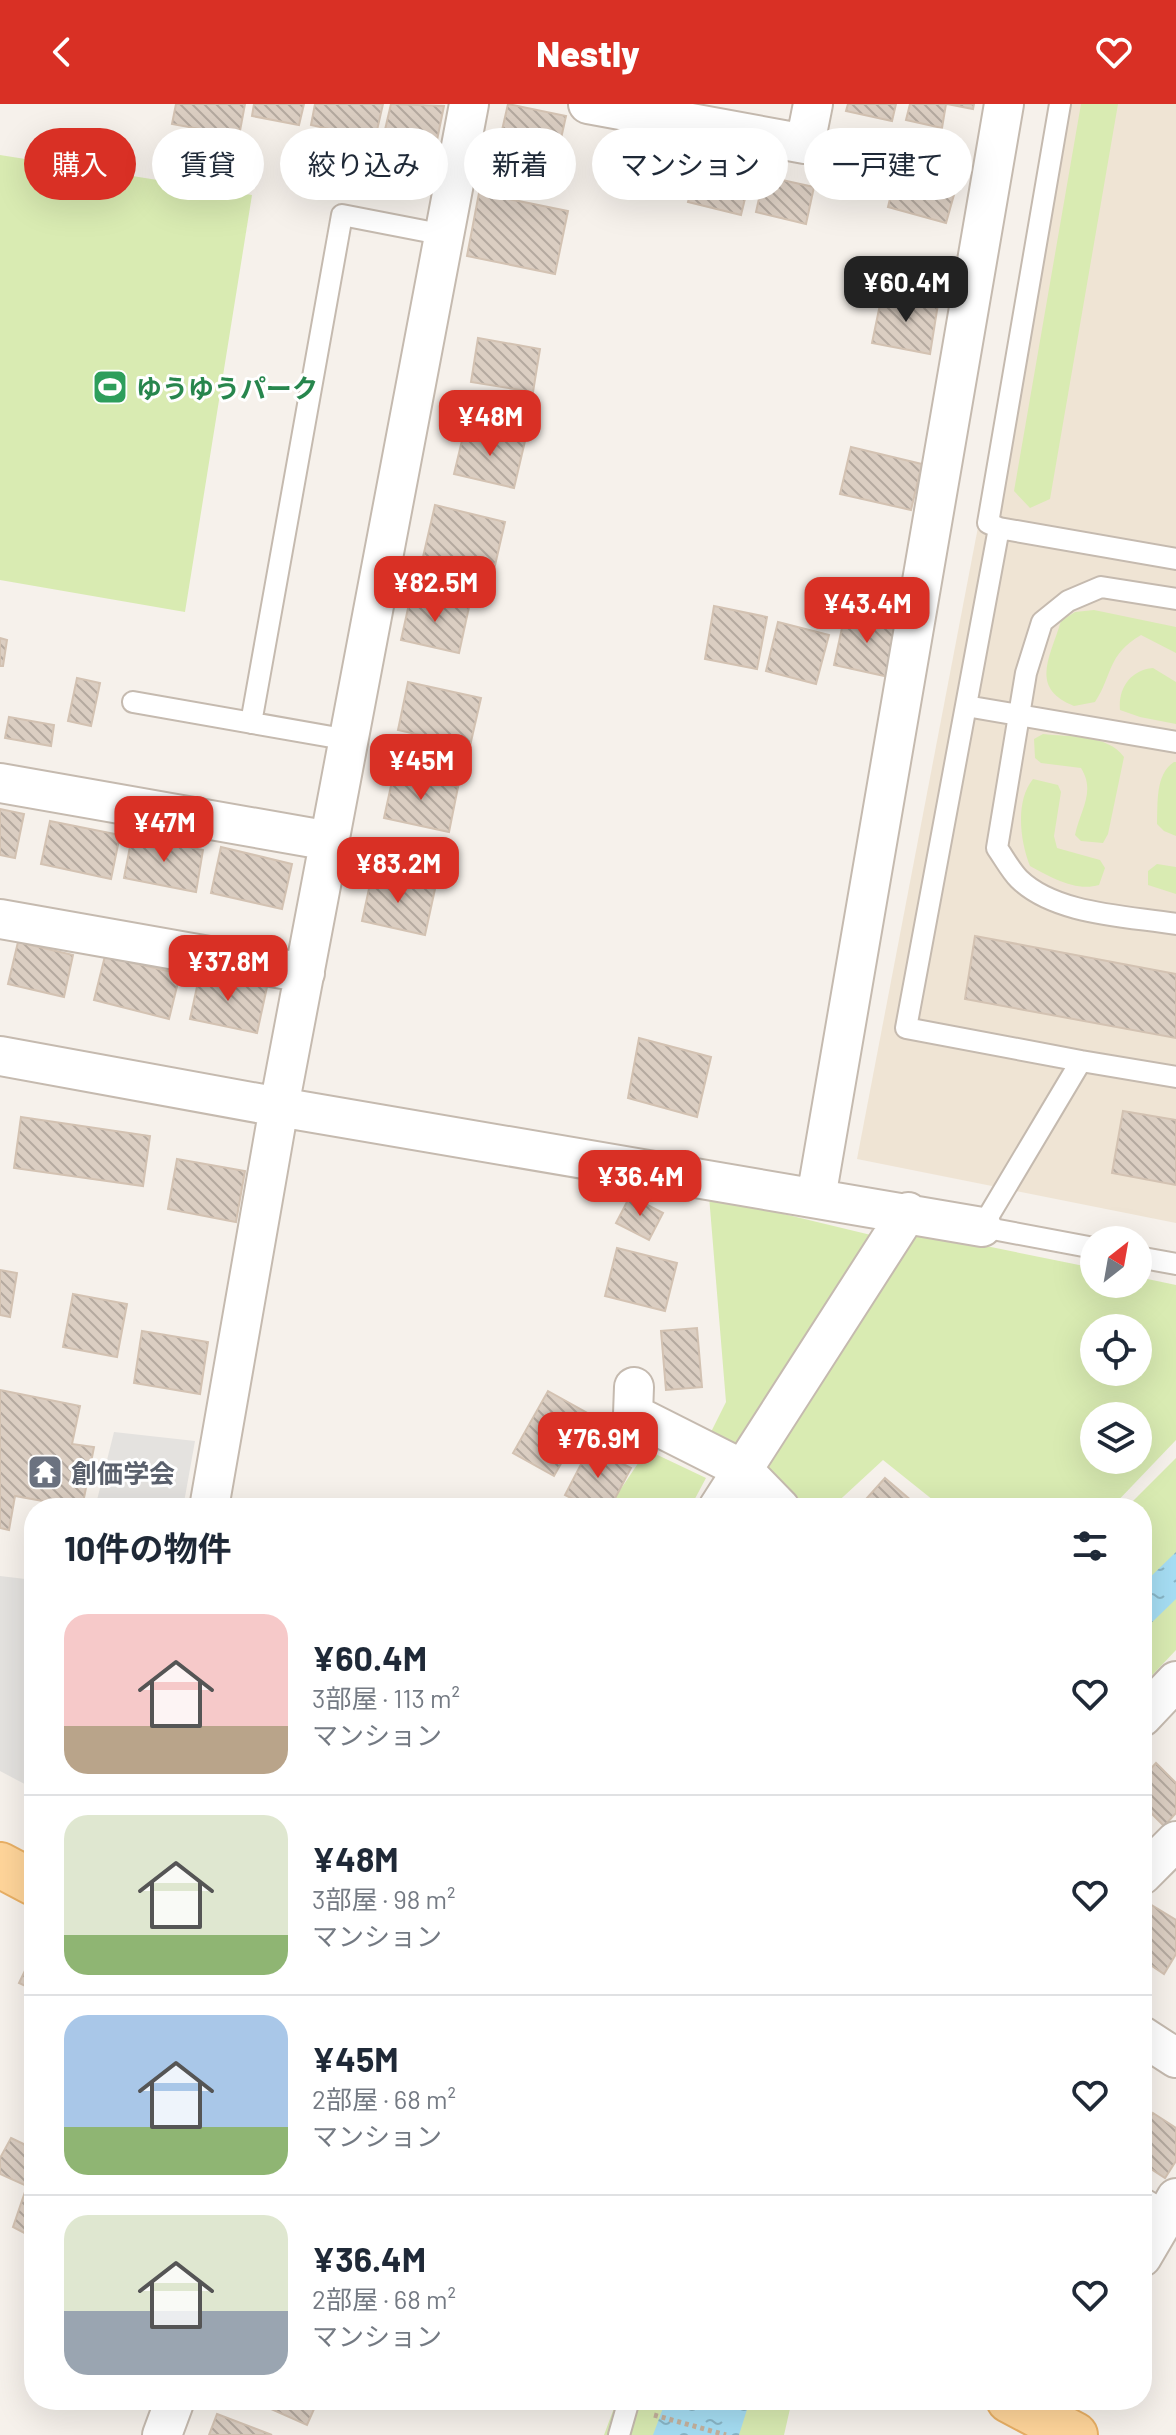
<!DOCTYPE html>
<html lang="ja">
<head>
<meta charset="utf-8">
<style>
	body { margin:0; font-family:Barlow,"Noto Sans JP",sans-serif; background:#f2f2f3; color:#1f2937; height:100vh; display:flex; flex-direction:column; font-size:30px; white-space:nowrap }
	* { box-sizing:border-box; margin:0 }
	p { font-size:26px; color:#747a83 }
	.icon { flex:none; width:44px; height:44px; fill:none; stroke:currentColor; stroke-width:2; stroke-linecap:round; stroke-linejoin:round }
	.map { position:relative; flex:1; overflow:hidden }
	.details { position:absolute; left:24px; top:1394px; width:1128px; height:912px; display:flex; flex-direction:column; background:#fff; border-radius:32px; box-shadow:0 8px 32px #0002 }
	.details>* { flex:none }
	.guide { position:absolute; left:24px; top:24px; width:1128px; height:72px; display:flex; gap:16px }
	.needle { width:52px; rotate:31deg }
	.tools { position:absolute; left:1080px; top:1122px; display:grid; gap:16px }
	.tools a { display:grid; place-items:center; width:72px; height:72px; border-radius:50%; background:#fff; box-shadow:0 8px 32px #0002; font-size:40px }
	.price { position:absolute; translate:-50% -68px; padding:0 18px; border-radius:16px; background:#d93025; color:#fff; font-size:26px; line-height:52px; filter:drop-shadow(0 2px 4px #0008) }
	.price::after { content:''; position:absolute; left:50%; top:48px; width:24px; height:18px; margin-left:-12px; background:inherit; clip-path:polygon(0 0,100% 0,50% 100%) }
	.price.on { background:#222; color:#fff }
	ul { padding:0; list-style:none }
	li { display:flex; align-items:center; gap:24px; height:200px; padding:0 40px }
	li+li { border-top:2px solid #e0e1e3 }
	li span { display:grid; place-items:center; flex:none; width:224px; height:160px; border-radius:24px; color:#555 }
	li>.icon { margin-inline-start:auto }
	span .icon { width:96px; height:96px; fill:#fffc; stroke-width:1 }
	li b { font-size:34px }
	h2 { display:flex; justify-content:space-between; align-items:center; height:96px; padding:0 40px; font-size:34px }
	.pill { padding:0 28px; border-radius:36px; background:#fff; box-shadow:0 8px 32px #0002; font-size:28px; line-height:72px }
	.pill.on { background:#d93025; color:#fff }
	header { display:flex; justify-content:space-between; align-items:center; height:104px; padding:0 40px; background:#d93025; color:#fff; font-size:36px; font-weight:800 }
	.map>svg:first-child { display:block }
	.education { fill:#efe4d4 }
	.grass { fill:#d9ebb2; fill-rule:evenodd }
	.parking { fill:#e4e2df }
	.water { fill:url(#water-ripples) }
	.building { fill:url(#building-back-hatch); stroke:#d3c2b2; stroke-width:2 }
	.lines { fill:none; stroke-linecap:round; stroke-linejoin:round }
	.service-casing { stroke:#c5baaf; stroke-width:24 }
	.minor-casing { stroke:#c5baaf; stroke-width:42 }
	.primary-casing { stroke:#e9b065; stroke-width:48 }
	.path { stroke:#c4b19d; stroke-width:5; stroke-dasharray:4 4; stroke-linecap:butt }
	.service { stroke:#fff; stroke-width:20 }
	.minor { stroke:#fff; stroke-width:38 }
	.primary { stroke:#ffd59a; stroke-width:44 }
	.labels { text-anchor:middle; dominant-baseline:central; stroke-width:6; stroke-linejoin:round; paint-order:stroke }
	.leisure-label { font-size:26px; font-weight:bold; fill:#27864d; stroke:#fff; text-anchor:start }
	.worship-label { font-size:26px; font-weight:bold; fill:#5b616d; stroke:#fff; text-anchor:start }
</style>
</head>
<body>
<header><svg class="icon" aria-label="back" viewBox="0 0 24 24"><path d="M15 5l-7 7 7 7"/></svg>Nestly<svg class="icon" aria-label="heart" viewBox="0 0 24 24"><path d="M12 20l-8-8c-3-5 5-10 8-4 3-6 11-1 8 4z"/></svg></header>
<div class="map">
<svg width="1176" height="2331" viewBox="0 0 1176 2331">
	<defs>
		<pattern id="water-ripples" width="26" height="14" patternUnits="userSpaceOnUse" patternTransform="scale(2)"><rect width="26" height="14" fill="#a6def4"/><path d="M2 4q2-2 4 0t4 0M15 11q2-2 4 0t4 0" fill="none" stroke="#89b6c7"/></pattern>
		<pattern id="building-back-hatch" width="6" height="6" patternUnits="userSpaceOnUse" patternTransform="scale(2)"><rect width="6" height="6" fill="#dbcec2"/><path d="M-1 5l2 2M0 0l6 6M5-1l2 2" fill="none" stroke="#b4a99f"/></pattern>
	</defs>
	<rect width="100%" height="100%" fill="#f6f1eb"/>
	<path class="education" d="M 1059,0 L 1176,0 L 1176,1119 L 857,1055 Z"/>
	<path class="grass" d="M 1081,0 L 1118,0 L 1050,395 L 1030,404 L 1014,387 Z
		M 0,51 L 252,91 L 185,508 L 0,476 Z
		M 1094,506 L 1176,523 L 1176,549 L 1141,531 C 1107,551 1113,570 1095,598 L 1074,602 C 1029,584 1050,554 1061,517 L 1075,508 Z
		M 1153,564 L 1176,578 L 1176,620 L 1140,613 L 1120,606 C 1118,585 1130,566 1153,564 Z
		M 1043,630 C 1068,633 1108,630 1124,653 L 1108,730 L 1103,739 L 1081,737 L 1075,731 C 1080,706 1096,688 1081,664 L 1041,659 L 1035,654 L 1034,635 Z
		M 1174,658 L 1176,658 L 1176,732 L 1164,727 L 1157,720 C 1158,700 1155,670 1174,658 Z
		M 1033,675 L 1058,681 L 1061,688 L 1054,732 L 1057,744 L 1100,756 L 1105,764 L 1099,781 C 1076,788 1050,773 1030,762 C 1020,737 1015,697 1033,675 Z
		M 1157,760 L 1176,763 L 1176,790 L 1148,781 L 1148,767 Z
		M 709,1092 L 871,1131 L 734,1344 L 707,1336 L 726,1298 Z
		M 917,1128 L 1094,1164 L 1094,1180 L 1138,1180 L 1138,1173 L 1176,1181 L 1176,1336 L 1111,1404 L 943,1404 L 883,1356 L 831,1404 L 794,1404 L 759,1374 ZM 1094,1224 L 1138,1224 L 1138,1268 L 1094,1268 ZM 1094,1312 L 1138,1312 L 1138,1356 L 1094,1356 Z
		M 647,1346 L 706,1374 L 690,1404 L 608,1404 Z
		M 1176,1354 L 1176,1546 L 1142,1582 L 1142,1404 L 1126,1404 Z
		M 617,2296 L 792,2296 L 784,2331 L 604,2331 Z"/>
	<path class="parking" d="M 114,1328 L 195,1337 L 183,1404 L 95,1404 Z
		M 0,1472 L 34,1476 L 34,1685 L 0,1667 Z"/>
	<path class="water" d="M 1176,1448 L 1176,1495 L 1142,1528 L 1142,1481 Z
		M 666,2296 L 750,2296 L 739,2331 L 653,2331 Z"/>
	<path class="building" d="M 176,0 L 245,0 L 239,32 L 172,20 Z
		M 254,0 L 304,0 L 299,21 L 252,12 Z
		M 315,0 L 383,0 L 375,35 L 311,21 Z
		M 391,0 L 444,2 L 436,41 L 384,30 Z
		M 508,0 L 566,12 L 558,48 L 500,35 Z
		M 848,0 L 896,0 L 892,17 L 846,7 Z
		M 910,0 L 946,0 L 942,24 L 906,16 Z
		M 947,0 L 974,0 L 973,5 Z
		M 627,32 L 684,44 L 673,94 L 617,82 Z
		M 495,45 L 543,55 L 537,83 L 489,73 Z
		M 899,57 L 959,73 L 946,119 L 888,103 Z
		M 698,58 L 751,70 L 741,111 L 688,98 Z
		M 764,72 L 814,83 L 806,120 L 756,108 Z
		M 479,89 L 568,107 L 555,170 L 467,152 Z
		M 882,191 L 938,200 L 930,250 L 872,239 Z
		M 478,234 L 540,245 L 533,288 L 471,278 Z
		M 465,324 L 525,337 L 514,384 L 454,370 Z
		M 851,343 L 922,360 L 911,406 L 840,390 Z
		M 435,401 L 505,418 L 493,470 L 423,453 Z
		M 411,491 L 469,503 L 459,549 L 401,536 Z
		M 714,502 L 767,513 L 757,565 L 705,555 Z
		M 845,510 L 900,521 L 889,573 L 834,561 Z
		M 778,518 L 829,531 L 816,580 L 766,567 Z
		M 0,534 L 7,536 L 3,562 L 0,562 Z
		M 77,574 L 100,579 L 91,622 L 68,617 Z
		M 408,578 L 481,594 L 467,655 L 430,647 L 434,634 L 398,626 Z
		M 9,613 L 54,621 L 51,642 L 5,634 Z
		M 394,668 L 458,683 L 449,728 L 384,714 Z
		M 0,705 L 24,710 L 15,754 L 0,751 Z
		M 50,717 L 120,731 L 111,775 L 41,760 Z
		M 132,732 L 203,746 L 196,788 L 124,774 Z
		M 221,743 L 292,760 L 282,805 L 211,789 Z
		M 372,771 L 435,785 L 425,831 L 362,817 Z
		M 975,832 L 1176,870 L 1176,934 L 965,895 Z
		M 18,838 L 73,851 L 64,893 L 8,880 Z
		M 105,852 L 180,870 L 169,915 L 94,896 Z
		M 200,869 L 267,883 L 257,929 L 190,915 Z
		M 639,934 L 711,953 L 697,1013 L 628,994 Z
		M 1123,1007 L 1176,1016 L 1176,1081 L 1112,1069 Z
		M 21,1013 L 150,1032 L 143,1082 L 14,1064 Z
		M 177,1055 L 245,1067 L 236,1118 L 168,1105 Z
		M 630,1092 L 663,1109 L 649,1136 L 616,1119 Z
		M 617,1144 L 677,1159 L 665,1207 L 605,1192 Z
		M 0,1166 L 17,1169 L 10,1213 L 0,1211 Z
		M 73,1190 L 127,1200 L 117,1253 L 63,1243 Z
		M 697,1224 L 702,1283 L 666,1286 L 661,1227 Z
		M 142,1227 L 208,1238 L 200,1290 L 134,1279 Z
		M 0,1286 L 80,1302 L 72,1340 L 94,1343 L 82,1404 L 15,1392 L 9,1426 L 0,1424 Z
		M 548,1287 L 589,1310 L 554,1372 L 513,1349 Z
		M 590,1343 L 631,1364 L 610,1404 L 591,1404 L 565,1391 Z
		M 885,1374 L 920,1404 L 858,1404 Z
		M 1156,1659 L 1176,1679 L 1176,1709 L 1164,1722 L 1142,1700 L 1142,1674 Z
		M 1145,1797 L 1176,1816 L 1176,1850 L 1164,1870 L 1146,1858 L 1151,1849 L 1142,1844 L 1142,1802 Z
		M 34,1848 L 34,1886 L 19,1879 Z
		M 1153,2009 L 1176,2024 L 1176,2057 L 1165,2074 L 1142,2059 L 1142,2026 Z
		M 11,2034 L 34,2045 L 34,2134 L 13,2123 L 27,2082 L 0,2070 L 0,2054 Z
		M 264,2296 L 318,2296 L 307,2321 L 262,2301 Z
		M 217,2310 L 272,2331 L 209,2331 Z"/>
	<g class="lines">
		<defs>
			<path id="service" d="M 1060,0 L 988,419 L 999,424 L 1176,455
				M 999,424 L 906,924 L 1081,957
				M 1176,495 L 1101,483 L 1068,497 L 1042,518 L 1026,569 L 997,744 C 1004,754 1011,767 1019,775 C 1056,811 1128,812 1176,820
				M 133,598 L 349,636
				M 966,602 L 1176,638
				M 251,619 L 342,111 L 445,131
				M 1094,1144 L 982,1123 L 1081,957 L 1176,973
				M 1138,1153 L 1176,1160
				M 619,2331 L 629,2296"/>
			<path id="minor" d="M 588,0 L 805,40 L 813,0
				M 0,679 L 330,737
				M 0,815 L 305,869
				M 0,952 L 279,1003 L 982,1123
				M 816,1094 L 1004,0
				M 634,1283 L 633,1310 L 742,1365 L 780,1404
				M 209,1404 L 279,1003 L 469,0
				M 718,1404 L 908,1108
				M 1142,1613 L 1176,1577
				M 1142,1771 L 1176,1737
				M 1142,1932 L 1176,1954
				M 1142,2104 L 1163,2117 L 1176,2094
				M 1142,2153 L 1163,2117
				M 162,2331 L 175,2296"/>
			<path id="primary" d="M 0,1761 L 34,1779
				M 1009,2296 L 1075,2331"/>
		</defs>
		<use href="#service" class="service-casing"/>
		<use href="#minor" class="minor-casing"/>
		<use href="#primary" class="primary-casing"/>
		<path class="path" d="M 654,2311 L 726,2331"/>
		<use href="#service" class="service"/>
		<use href="#minor" class="minor"/>
		<use href="#primary" class="primary"/>
	</g>
	<defs>
		<symbol id="stadium-square" viewBox="-11 -11 22 22"><rect x="-9" y="-9" width="18" height="18" rx="4" fill="#2e9e5b" stroke="#fff"/><path d="M0-5a6.5 5 0 1 0 0 10a6.5 5 0 1 0 0-10ZM-3.5-1.8h7v3.6h-7Z" fill="#fff"/></symbol>
		<symbol id="temple-square" viewBox="-11 -11 22 22"><rect x="-9" y="-9" width="18" height="18" rx="4" fill="#6b7280" stroke="#fff"/><path d="M0-6L5-2H3V0L6.5 2.5H4V6H1.5V3h-3V6H-4V2.5H-6.5L-3 0V-2H-5Z" fill="#fff"/></symbol>
	</defs>
	<g fill-rule="evenodd">
		<use href="#stadium-square" x="90" y="263" width="40" height="40"/>
		<use href="#temple-square" x="25" y="1348" width="40" height="40"/>
	</g>
	<g class="labels">
		<g class="leisure-label">
			<text x="136" y="283">ゆうゆうパーク</text>
		</g>
		<g class="worship-label">
			<text x="71" y="1368">創価学会</text>
		</g>
	</g>
</svg>
<div class="tools">
<a><svg class="needle" viewBox="-14 -14 28 28"><path d="M0-13l5 13h-10z" fill="#e53935"/><path d="M0 13l5-13h-10z" fill="#747a83"/></svg></a>
<a><svg class="icon" aria-label="locate" viewBox="0 0 24 24"><circle cx="12" cy="12" r="6"/><path d="M12 2v4M12 18v4M2 12h4M18 12h4"/></svg></a>
<a><svg class="icon" aria-label="layers" viewBox="0 0 24 24"><path d="M12 4l9 5-9 5-9-5zM3 14l9 5 9-5"/></svg></a>
</div>
<b class="price on" style="left:906px;top:220px">¥60.4M</b>
<b class="price" style="left:490px;top:354px">¥48M</b>
<b class="price" style="left:435px;top:520px">¥82.5M</b>
<b class="price" style="left:867px;top:541px">¥43.4M</b>
<b class="price" style="left:421px;top:698px">¥45M</b>
<b class="price" style="left:164px;top:760px">¥47M</b>
<b class="price" style="left:398px;top:801px">¥83.2M</b>
<b class="price" style="left:228px;top:899px">¥37.8M</b>
<b class="price" style="left:640px;top:1114px">¥36.4M</b>
<b class="price" style="left:598px;top:1376px">¥76.9M</b>
<div class="guide">
<a class="pill on">購入</a>
<a class="pill">賃貸</a>
<a class="pill">絞り込み</a>
<a class="pill">新着</a>
<a class="pill">マンション</a>
<a class="pill">一戸建て</a>
</div>
<section class="details">
<h2>10件の物件<svg class="icon" aria-label="filters" viewBox="0 0 24 24"><path d="M4 7h16M4 17h16"/><circle cx="9" cy="7" r="2"/><circle cx="15" cy="17" r="2"/></svg></h2>
<ul>
<li><span style="background:linear-gradient(#f6c9c9 70%,#b9a48a 0)"><svg class="icon" aria-label="home" viewBox="0 0 24 24"><path d="M3 11l9-7 9 7M6 9v11h12V9"/></svg></span><div><b>¥60.4M</b><p>3部屋 · 113 m²</p><p>マンション</p></div><svg class="icon" aria-label="heart" viewBox="0 0 24 24"><path d="M12 20l-8-8c-3-5 5-10 8-4 3-6 11-1 8 4z"/></svg></li>
<li><span style="background:linear-gradient(#dfe7d0 75%,#8fb573 0)"><svg class="icon" aria-label="home" viewBox="0 0 24 24"><path d="M3 11l9-7 9 7M6 9v11h12V9"/></svg></span><div><b>¥48M</b><p>3部屋 · 98 m²</p><p>マンション</p></div><svg class="icon" aria-label="heart" viewBox="0 0 24 24"><path d="M12 20l-8-8c-3-5 5-10 8-4 3-6 11-1 8 4z"/></svg></li>
<li><span style="background:linear-gradient(#a9c7e8 70%,#8fb573 0)"><svg class="icon" aria-label="home" viewBox="0 0 24 24"><path d="M3 11l9-7 9 7M6 9v11h12V9"/></svg></span><div><b>¥45M</b><p>2部屋 · 68 m²</p><p>マンション</p></div><svg class="icon" aria-label="heart" viewBox="0 0 24 24"><path d="M12 20l-8-8c-3-5 5-10 8-4 3-6 11-1 8 4z"/></svg></li>
<li><span style="background:linear-gradient(#dfe7d0 60%,#9aa5b1 0)"><svg class="icon" aria-label="home" viewBox="0 0 24 24"><path d="M3 11l9-7 9 7M6 9v11h12V9"/></svg></span><div><b>¥36.4M</b><p>2部屋 · 68 m²</p><p>マンション</p></div><svg class="icon" aria-label="heart" viewBox="0 0 24 24"><path d="M12 20l-8-8c-3-5 5-10 8-4 3-6 11-1 8 4z"/></svg></li>
</ul>
</section>
</div>
</body>
</html>
